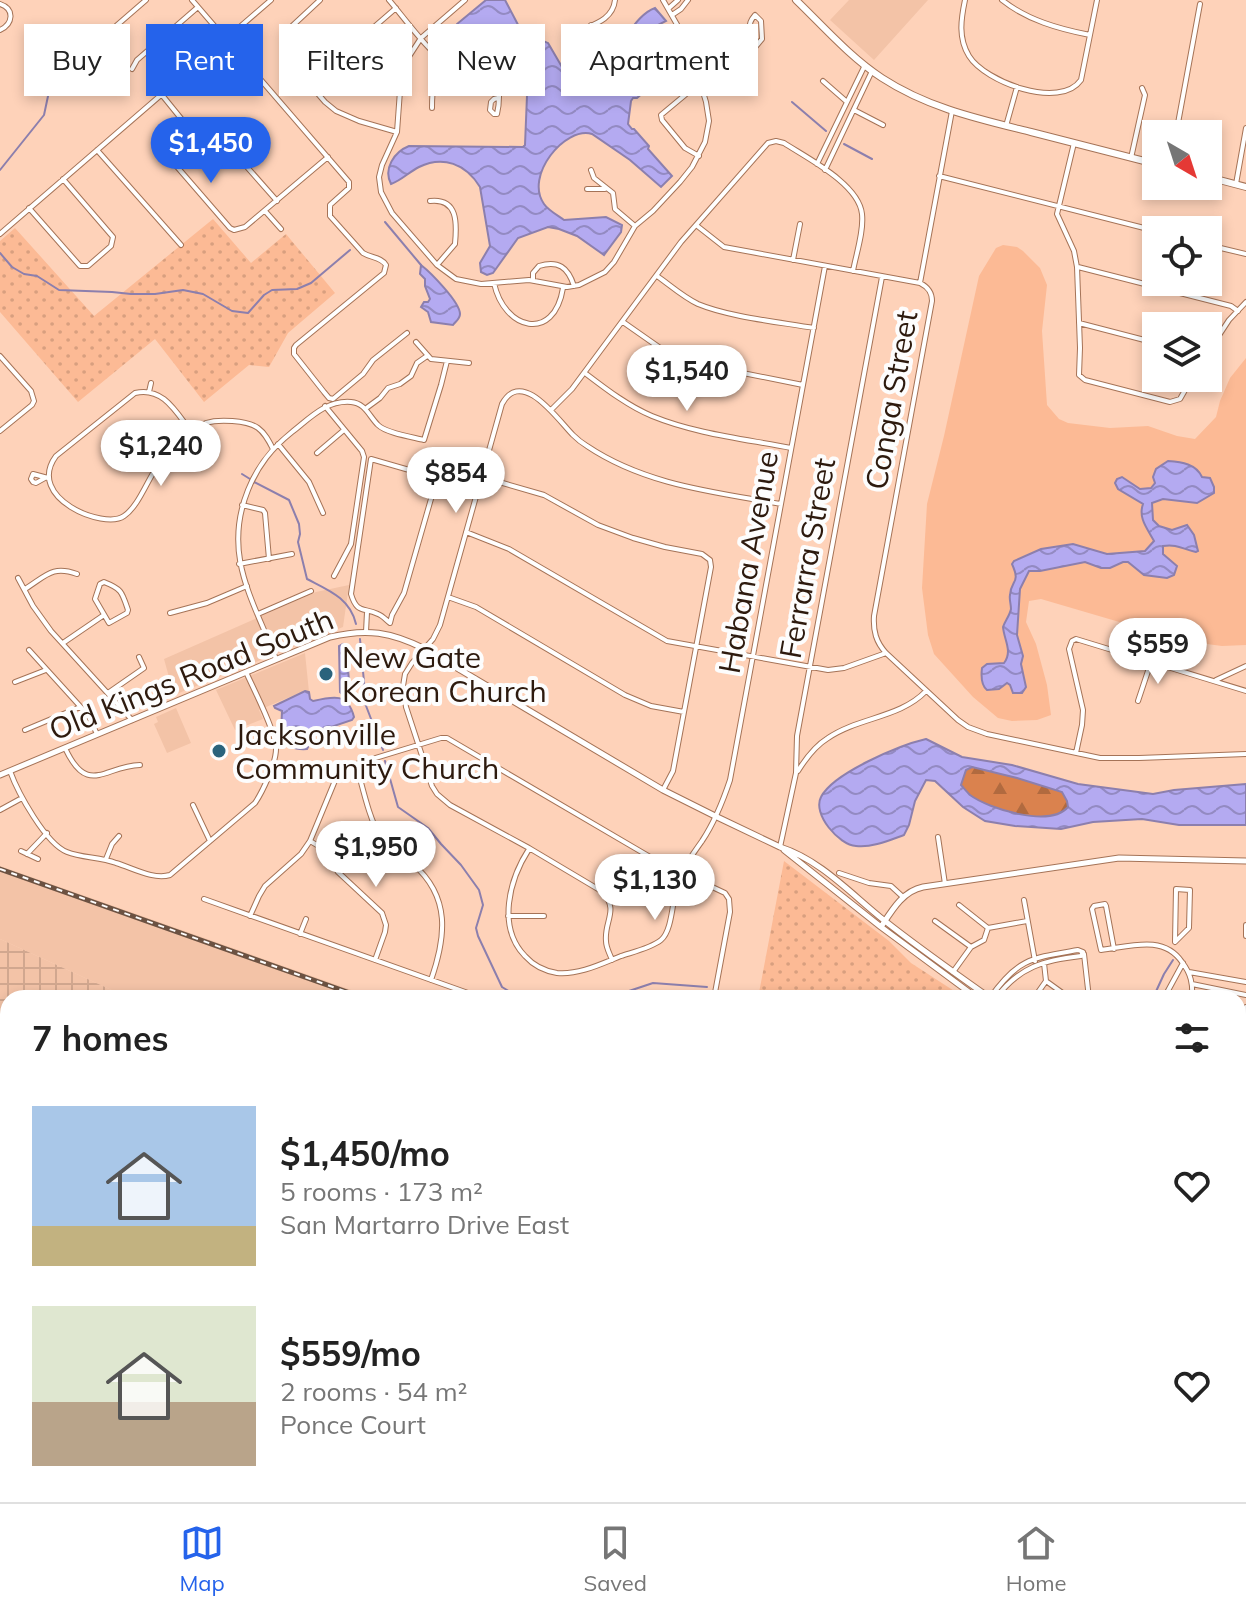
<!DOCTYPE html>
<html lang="en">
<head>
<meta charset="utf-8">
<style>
	body { margin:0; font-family:Mulish,sans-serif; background:#f2f2f2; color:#222; height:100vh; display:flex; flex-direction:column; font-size:30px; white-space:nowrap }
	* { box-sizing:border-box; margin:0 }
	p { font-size:26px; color:#767676 }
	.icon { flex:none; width:44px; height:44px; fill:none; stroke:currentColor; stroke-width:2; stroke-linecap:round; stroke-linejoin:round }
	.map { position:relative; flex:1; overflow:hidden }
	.details { position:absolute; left:0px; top:990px; width:1246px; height:512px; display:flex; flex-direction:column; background:#fff; border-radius:24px 24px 0 0; box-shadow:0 4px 12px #0003 }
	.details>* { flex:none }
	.hud { position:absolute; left:24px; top:24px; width:800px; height:72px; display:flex; gap:16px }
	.needle { width:52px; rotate:141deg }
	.fabs { position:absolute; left:1142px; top:120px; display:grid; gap:16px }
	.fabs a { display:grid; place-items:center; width:80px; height:80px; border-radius:0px; background:#fff; box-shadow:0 4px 12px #0003; font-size:40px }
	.price { position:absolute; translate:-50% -68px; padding:0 18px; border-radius:28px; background:#fff; color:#222; font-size:26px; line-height:52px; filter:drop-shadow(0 2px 4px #0008) }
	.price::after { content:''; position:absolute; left:50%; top:48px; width:24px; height:18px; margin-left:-12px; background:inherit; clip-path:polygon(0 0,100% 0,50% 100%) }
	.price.current { background:#2563eb; color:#fff }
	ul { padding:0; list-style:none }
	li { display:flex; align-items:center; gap:24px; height:200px; padding:0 32px }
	li span { display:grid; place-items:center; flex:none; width:224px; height:160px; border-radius:0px; color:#555 }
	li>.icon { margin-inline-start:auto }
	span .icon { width:96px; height:96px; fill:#fffc; stroke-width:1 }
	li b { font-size:34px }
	h2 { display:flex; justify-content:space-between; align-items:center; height:96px; padding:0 32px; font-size:34px }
	.chip { padding:0 28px; border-radius:0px; background:#fff; box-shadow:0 4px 12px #0003; font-size:28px; line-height:72px }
	.chip.current { background:#2563eb; color:#fff }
	.tabs { display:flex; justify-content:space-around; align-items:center; height:112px; border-top:2px solid #e0e0e0; background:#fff; font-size:22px; color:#767676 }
	.tabs a { display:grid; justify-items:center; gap:4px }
	.tabs .current { color:#2563eb }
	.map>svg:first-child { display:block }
	.built { fill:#f3c3a7 }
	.industrial { fill:url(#industrial-grid) }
	.grass { fill:#fcba95 }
	.forest { fill:url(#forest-firs) }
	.park { fill:url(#park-dots) }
	.water { fill:url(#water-waves); stroke:#8c7fad; stroke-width:2; fill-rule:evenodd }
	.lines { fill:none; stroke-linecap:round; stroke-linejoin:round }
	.stream { stroke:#8c7fad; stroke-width:2 }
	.minor-casing { stroke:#a57357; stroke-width:6 }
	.tertiary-casing { stroke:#a57357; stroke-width:7 }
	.primary-casing { stroke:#a57357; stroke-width:8 }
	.minor { stroke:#fff; stroke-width:4 }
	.tertiary { stroke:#fff; stroke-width:5 }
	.primary { stroke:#fff; stroke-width:6 }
	.rail-casing { stroke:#6c5242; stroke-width:5 }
	.rail { stroke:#fdfdfd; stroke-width:2; stroke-dasharray:6; stroke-linecap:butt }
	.poi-dot { fill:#2a637c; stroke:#fdfdfd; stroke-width:3 }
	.labels { text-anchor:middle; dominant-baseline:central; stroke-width:8; stroke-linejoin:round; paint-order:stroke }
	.street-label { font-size:30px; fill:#2d1a0e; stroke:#fdfdfd }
	.poi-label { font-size:30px; fill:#2d1a0e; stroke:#fdfdfd; text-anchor:start }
</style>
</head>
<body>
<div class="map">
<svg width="1246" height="1502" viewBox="0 0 1246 1502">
	<defs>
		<pattern id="industrial-grid" width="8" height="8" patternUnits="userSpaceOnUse" patternTransform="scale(2)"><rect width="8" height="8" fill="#f3c3a7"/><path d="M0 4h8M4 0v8" fill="none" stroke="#d1a78f"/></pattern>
		<pattern id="forest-firs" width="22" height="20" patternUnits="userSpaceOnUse" patternTransform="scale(2)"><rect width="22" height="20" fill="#da824e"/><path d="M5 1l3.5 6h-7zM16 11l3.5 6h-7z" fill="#b16a3f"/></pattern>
		<pattern id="park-dots" width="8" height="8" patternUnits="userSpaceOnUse" patternTransform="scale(2)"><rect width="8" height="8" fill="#fcba95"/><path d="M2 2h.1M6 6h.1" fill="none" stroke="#d89f7f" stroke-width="1.8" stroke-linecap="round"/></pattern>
		<pattern id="water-waves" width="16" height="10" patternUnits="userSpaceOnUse" patternTransform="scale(2)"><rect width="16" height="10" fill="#b4aaf1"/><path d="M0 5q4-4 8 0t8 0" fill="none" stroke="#938ac2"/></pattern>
	</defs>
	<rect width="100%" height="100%" fill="#fed2b9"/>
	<path class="built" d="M 849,0 L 928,0 L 874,60 L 830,20 Z
		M 349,585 L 343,627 L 174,695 L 164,659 L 316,592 Z
		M 305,653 L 309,692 L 304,691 L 259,710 L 263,719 L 235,730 L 216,690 Z
		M 176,708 L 191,743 L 167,753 L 154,724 L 158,722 L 156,717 Z
		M 0,866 L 374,998 L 129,998 L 0,939 Z
		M 8,1284 L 8,1364 L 0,1367 L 0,1291 Z
		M 1238,1303 L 1246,1306 L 1246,1478 L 1238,1475 Z
		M 8,1448 L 8,1494 L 121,1494 L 111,1502 L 0,1502 L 0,1457 Z
		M 205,1494 L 290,1494 L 288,1502 L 228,1502 Z
		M 431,1494 L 534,1494 L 532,1502 L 429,1502 Z
		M 597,1494 L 721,1494 L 719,1502 L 595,1502 Z
		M 861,1494 L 913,1494 L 911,1502 L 859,1502 Z
		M 920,1494 L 990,1494 L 986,1502 L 918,1502 Z"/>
	<path class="industrial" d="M 0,939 L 116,992 L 121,998 L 8,998 L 8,1170 L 0,1167 Z"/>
	<path class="grass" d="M 1003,245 L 1017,247 L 1023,251 L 1040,268 L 1047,285 L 1042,331 L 1047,405 L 1059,419 L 1068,423 L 1110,428 L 1148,426 L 1177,436 L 1195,439 L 1216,417 L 1220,401 L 1230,378 L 1246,358 L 1246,645 L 1222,646 L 1184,641 L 1041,599 L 1029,601 L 1026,622 L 1036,644 L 1047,685 L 1051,715 L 1037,720 L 1012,721 L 998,718 L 973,697 L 934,654 L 928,635 L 922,588 L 927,504 L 944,436 L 979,276 L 996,248 Z
		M 0,1190 L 8,1194 L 8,1284 L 0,1291 Z"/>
	<path class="forest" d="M 972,767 L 1017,778 L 1062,792 L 1067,801 L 1068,807 C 1050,828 989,809 970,795 C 969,794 962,786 961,785 L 966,770 Z
		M 1238,1475 L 1246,1478 L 1246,1502 L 1151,1502 L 1154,1494 L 1238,1494 Z
		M 767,1494 L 805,1494 L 816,1497 L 814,1502 L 749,1502 L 750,1497 L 765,1499 Z"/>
	<path class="park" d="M 213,219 L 251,263 L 286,234 L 335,293 L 288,333 L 269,367 L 249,365 L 204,402 L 155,339 L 78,402 L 0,312 L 0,241 L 15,228 L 94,316 Z
		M 784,861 L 889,941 L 911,963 L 965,998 L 758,998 Z"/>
	<path class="water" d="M 486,0 L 505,0 L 526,40 C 532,44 540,38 548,43 L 569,79 L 574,81 L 615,62 L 617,59 L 615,49 C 628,36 638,14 655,8 L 666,21 L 652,28 L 644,43 L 660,57 L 682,51 L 683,58 L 637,98 L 633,98 L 631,101 L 628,124 L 632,129 L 634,129 L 649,146 L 648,149 L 672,176 L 661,187 L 630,160 L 592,134 C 565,126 524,176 544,204 C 548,210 557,215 564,220 L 606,217 L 622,225 L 621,232 L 604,255 L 577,236 L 559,229 L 548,227 L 518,238 L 493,273 L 487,275 L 481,272 L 480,263 L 490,246 L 480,187 C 466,164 443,155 419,167 C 409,172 402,180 391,184 C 383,169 394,152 409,146 L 523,147 L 525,145 L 528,71 L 527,67 C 515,60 511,56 511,42 L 508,41 L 469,39 L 458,34 L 456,28 L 457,24 Z
		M 421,265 C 430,272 460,302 460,314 C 460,319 456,321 453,325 L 431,322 L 428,312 L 421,307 L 424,302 L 428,302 L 430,299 L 425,286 L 425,279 L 420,274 Z
		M 1168,461 C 1182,462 1196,464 1202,477 L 1210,478 L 1214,487 L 1214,493 L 1197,503 L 1163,499 L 1152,503 L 1153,520 L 1159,526 L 1172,530 L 1187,525 L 1194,535 L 1198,551 L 1196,552 C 1182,549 1178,544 1163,546 L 1163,554 L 1177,566 L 1174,575 L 1167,578 L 1144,575 L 1128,562 L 1123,562 L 1110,568 L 1101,568 L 1085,562 L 1040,571 L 1029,571 L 1020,589 L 1017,635 L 1023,656 L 1021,664 L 1026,687 L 1022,693 L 1013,693 L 1010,685 L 1007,683 L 999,689 L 987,690 C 981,685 981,676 982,668 L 987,664 L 1004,663 C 1013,651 1004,640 1003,627 C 1005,621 1010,615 1011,609 C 1011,604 1009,599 1010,595 C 1011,579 1021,584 1012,564 L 1014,561 L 1041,549 L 1073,544 L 1107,554 L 1145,551 L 1154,541 C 1147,528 1138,518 1143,504 L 1118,489 L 1115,483 L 1117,479 L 1122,477 L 1140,489 L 1151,488 L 1155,483 L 1153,477 L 1156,469 Z
		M 343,644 L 346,646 L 350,692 L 343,695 L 340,692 L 339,646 Z
		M 305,691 L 309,692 L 310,699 L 313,701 C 334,696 348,693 354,717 L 352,720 L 316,732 L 307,749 C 279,751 281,732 282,711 L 275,708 L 274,706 Z
		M 926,739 L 962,757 L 1012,765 L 1078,784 L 1153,794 L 1174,790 L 1246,784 L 1246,825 L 1179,825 L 1142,819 L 1093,822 L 1061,829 L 1015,826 L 985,821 L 963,807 L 935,781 L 926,780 L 915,801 L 909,825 L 904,835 C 890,840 872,848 856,846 C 839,845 812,814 821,797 C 833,773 900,745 926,739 ZM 972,767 L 1017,778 L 1062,792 L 1067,801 L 1068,807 C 1050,828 989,809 970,795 C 968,793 962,786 961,785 L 966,770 Z
		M 8,1383 L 8,1448 L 0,1457 C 0,1439 0,1396 8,1383 Z"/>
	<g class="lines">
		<path class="stream" d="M 792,102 L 826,131
			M 844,144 L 872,159
			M 0,170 L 44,115 L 51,82 L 54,40 L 48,33
			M 385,222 L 421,265
			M 0,253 L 12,267 L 24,274 L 37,276 L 59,290 L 112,292 L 131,294 L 155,294 L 183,290 L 203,294 L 232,311 L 248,313 L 264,295 L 272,290 L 297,289 L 311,283 L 350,250
			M 242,474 L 250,479
			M 254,482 L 289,500 L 299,524 L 300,534 L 298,542 L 307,579 C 328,590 350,598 356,624
			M 360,639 L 364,682 L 363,698 L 383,750
			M 385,761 L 398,807 L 428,828 L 441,844 L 461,865 L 479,890 L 483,905 L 476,928 L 478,936 L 502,987 L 515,995 L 525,998
			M 608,998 L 653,983 L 707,987
			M 1153,998 L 1164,974 L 1173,960
			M 1238,1293 L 1246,1295"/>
		<defs>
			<path id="minor" d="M 192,0 L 349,182 L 349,188 L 330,205 L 330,216 L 363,253 C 371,258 381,257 386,265 L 384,273 L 296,345 L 294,348 L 294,354 L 324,392 L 329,398 L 333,399 L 363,374 L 373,360 L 407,333
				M 320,0 L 290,28 L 284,43 L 287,58 L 325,102 L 336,111 L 359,121 L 397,132
				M 389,0 C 402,15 432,57 449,64 C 465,71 483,63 497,76 C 499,87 500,102 497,114 L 494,114 L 490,110 L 491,102 L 494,99 L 498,98
				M 465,0 L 421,38 L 408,58 L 401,77 L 397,132 L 382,165 L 379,177 L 381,192 L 392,213 L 437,265 L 456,279 L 481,284 L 529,280 L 567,287 L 579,285 L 605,272 L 614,262 L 635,226 L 653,211 L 680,182 L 692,167 L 705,142 L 709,121 L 706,102 L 697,72 L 689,59 L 689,49 L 683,35 L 663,0
				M 965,0 C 961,19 958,38 969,56 C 985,82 1060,110 1081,80 L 1097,0
				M 1002,0 C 1027,20 1059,29 1090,35
				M 0,4 C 15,9 13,24 0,30
				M 669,8 L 678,0
				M 672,15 L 681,9 L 688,0
				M 591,25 L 596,40 L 594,43 L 583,46 C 578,42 575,37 579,31 C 595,24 613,19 615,0
				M 116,26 L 146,0
				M 366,34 L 396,8
				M 132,69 L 137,60 L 198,7
				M 823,81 L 847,102
				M 162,95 L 192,132
				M 432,108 C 432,91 433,74 445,63
				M 854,110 L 883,125
				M 1006,126 L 1017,87
				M 1176,134 L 1200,4
				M 1074,143 L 1057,214 L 1074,251 L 1077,267 L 1080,348 L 1079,375 L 1085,380 L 1170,402 L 1180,399 L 1192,378
				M 97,150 L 181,245
				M 699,156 L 685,148 L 662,120 L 661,115 L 691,90 L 733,74 L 762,39 L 761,21 L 755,15 C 749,22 750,24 749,33 C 746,48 723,63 710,68 L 713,81
				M 1131,158 L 1145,95 L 1142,88
				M 817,164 L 865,65
				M 591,170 L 594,178 L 613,193 L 615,209 L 635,226
				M 825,170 L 872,71
				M 939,176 L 1156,231
				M 1236,184 L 1246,128
				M 587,189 L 605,189
				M 277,201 L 210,125 L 200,125 L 170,152 L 172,161 L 230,228 L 234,230 L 245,227 L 328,157
				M 430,201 C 458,198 457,223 455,244 L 437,265
				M 29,208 L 80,266 L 88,266 L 111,246 L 113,237 L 63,179
				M 265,211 L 281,229
				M 696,225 L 724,247 L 920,283 C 928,287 932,292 932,301 L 874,616 C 873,631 876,642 886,653 L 958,720 L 968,727 L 987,734 L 1100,758 L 1139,758 L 1246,754
				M 0,234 L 271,0
				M 1208,245 L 1246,254
				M 793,260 L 800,224
				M 1078,267 L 1231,306 L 1238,311
				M 657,276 C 670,285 683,297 698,304 C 729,317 779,322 814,328
				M 533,280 L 533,273 L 539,266 C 558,260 568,267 574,286
				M 494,283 C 504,330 554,343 563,288
				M 920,283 L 952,111
				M 623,322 L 663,350 L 693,363 L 803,385
				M 1079,323 L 1156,343
				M 416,342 L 431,359 L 469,363
				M 1208,352 L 1229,320 L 1246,302
				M 0,356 L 31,391 L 34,401 L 32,405 L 0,431
				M 585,373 C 606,389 628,406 652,416 C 696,434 745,439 791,448
				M 149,392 L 151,383
				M 325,406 L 362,451 L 364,457 L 351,544 L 334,576
				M 365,409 L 380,398 L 388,388 L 400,384 L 411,376 L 417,363 L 427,356
				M 551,410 L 572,389 L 681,242 L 768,143 L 776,141 L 784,143 C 807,158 859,184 862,214 C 864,232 856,254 853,271
				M 193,434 C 177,414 164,386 135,393 L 56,456 C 25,498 104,530 124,516 C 139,506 148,478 159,464 C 171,449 190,435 206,423 C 218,419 247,420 258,428 C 265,433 269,441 273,449
				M 278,444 L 309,482 L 323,513
				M 317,453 L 344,430
				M 371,459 L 437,478 L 404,593 L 392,615 L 390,623 C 386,620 383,616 378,614 C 363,607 357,614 351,594 Z
				M 482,477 L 544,495 L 598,525 L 633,538 L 665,547 L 702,554 L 710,560 L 711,567 L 673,771 L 663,790
				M 45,478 L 36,483 L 33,482 L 31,479 L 33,474 L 48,478
				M 242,505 L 263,510 L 265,513 L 269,559
				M 466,532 L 509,549 L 667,641 L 828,670 L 844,668 L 886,653
				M 239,564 L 292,554
				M 18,578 L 33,606 L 51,631 L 132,720
				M 104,582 C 122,589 122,592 128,610 L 127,613 L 109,623 L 95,599 L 100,584 Z
				M 25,589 C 46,576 52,565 77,574
				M 448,597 L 476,607 L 625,695 L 651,706 L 684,712
				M 170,613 L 207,603 L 247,586
				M 258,614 L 311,591
				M 366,632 L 367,612
				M 63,643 L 104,615
				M 29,650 L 88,715 L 97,734
				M 276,659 C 253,599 222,555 248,490 C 258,465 272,448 292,432 C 310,418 326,400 351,402 C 365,403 369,416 378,425 C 386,433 412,437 424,440 L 441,385 L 447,361
				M 1216,680 L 1246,666
				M 15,682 L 46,670
				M 108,693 L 144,668 L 139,657
				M 1138,701 L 1151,662
				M 25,730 L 80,707
				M 65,748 C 88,797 104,766 140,765
				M 1076,753 L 1082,725 L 1083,710 L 1069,649 L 1072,641 L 1076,639 L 1246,691
				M 356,764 C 362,784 369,819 380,836 C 389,848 402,855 413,864 C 451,897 446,937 431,980
				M 10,771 C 18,793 46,844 67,852 C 82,858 100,857 116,863 C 133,868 153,880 170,875 L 255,803 C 263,791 276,763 276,749 C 277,734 253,688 246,672
				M 798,771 C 806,758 815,746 828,738 C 859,717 900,718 926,691
				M 193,805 L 210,841
				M 0,810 L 22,798
				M 938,837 L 945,884
				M 310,841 L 327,851 L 338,872 L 382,913 L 386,925 L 385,932 L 375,960
				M 780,847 L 796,773 L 797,736 L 882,277
				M 529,849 C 509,880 497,927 525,956 C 533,965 545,971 557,973 C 579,975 601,964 621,956 C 633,952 651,948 661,940 C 673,930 672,898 678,883 C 684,866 692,855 702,841 C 714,823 723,801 730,780 L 825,266
				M 21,851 L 38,859
				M 27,854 L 47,833
				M 106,859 L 112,844 L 119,836
				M 839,873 L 869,883 L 891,886 L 903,897
				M 1176,889 L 1190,890 L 1189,928 L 1175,942 Z
				M 204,899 L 482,998
				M 1024,900 L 1035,961
				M 959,905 L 988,928
				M 250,916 L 259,896 L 265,886 L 301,854 L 310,841 L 339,771 L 346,767 L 441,738 L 447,738 L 657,861 L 725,893 L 729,899 L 730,912 L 714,998
				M 508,916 L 544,916
				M 935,921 L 971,947
				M 1246,925 L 1246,936
				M 300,934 L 306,919
				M 1114,949 L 1106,906 L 1105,904 L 1094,906 L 1092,909 L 1101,950 C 1129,947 1163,934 1182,962 C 1191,974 1193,984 1192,998
				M 1084,954 L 1089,998
				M 612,960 C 610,954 606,948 606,941 C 604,921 619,911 603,892 L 529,848 L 450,805 L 437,794 L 432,786 L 406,707 L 403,686 L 405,674 L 412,663 L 433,639 L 440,625 L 502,404 C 522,367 558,420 573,435 C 577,439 582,443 587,446 C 645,485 714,492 781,504
				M 1044,963 L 1046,981
				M 953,972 L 971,947 L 984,940 L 988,928 L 1027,921
				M 1189,972 L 1246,982
				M 1046,981 L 1064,994
				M 1192,984 L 1246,995
				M 990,998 C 1018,958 1032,958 1078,950 L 1083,952 L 1081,956 C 1044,960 1019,967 996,998
				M 1034,998 L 1046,981
				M 1145,998 L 1146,994
				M 1164,998 L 1183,963
				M 1238,1037 L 1240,1036 L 1246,1007
				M 1238,1135 L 1246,1138
				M 1238,1177 L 1246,1154
				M 1238,1223 L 1246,1226
				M 116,1502 L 125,1494
				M 325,1502 L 328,1494
				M 403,1502 L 404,1494
				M 721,1502 L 724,1494
				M 857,1502 L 859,1494"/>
			<path id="tertiary" d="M 0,775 L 330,637 C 367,628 391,632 425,649 L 663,790 L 715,816 L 780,847 C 821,860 852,895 885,921 C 919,948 955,973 990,998
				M 784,850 L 881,927 L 977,998
				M 881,927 C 892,910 903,891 923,887 L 1119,858 L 1246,861
				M 1238,1097 L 1246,1100
				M 0,1372 L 8,1370
				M 194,1494 L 214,1502
				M 292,1502 L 295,1494"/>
			<path id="primary" d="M 796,0 C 824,27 850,57 882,78 C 928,108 979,119 1031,132 C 1073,143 1114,153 1156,164
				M 1208,177 L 1246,187
				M 0,1172 L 8,1175
				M 0,1185 L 8,1189
				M 1004,1494 L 1034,1502
				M 1052,1494 L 1083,1502
				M 575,1502 L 577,1494
				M 588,1502 L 590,1494"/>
		</defs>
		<use href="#minor" class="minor-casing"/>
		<use href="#tertiary" class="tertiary-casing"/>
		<use href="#primary" class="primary-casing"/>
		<use href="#minor" class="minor"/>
		<use href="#tertiary" class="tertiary"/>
		<use href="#primary" class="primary"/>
		<defs>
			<path id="rail" d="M 0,869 L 364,998
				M 1238,1308 L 1246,1311"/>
		</defs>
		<use href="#rail" class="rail-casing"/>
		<use href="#rail" class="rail"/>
	</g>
	<g class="poi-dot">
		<circle cx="326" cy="674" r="8"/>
		<circle cx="219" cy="751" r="8"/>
	</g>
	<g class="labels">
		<g class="street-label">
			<text transform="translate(891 400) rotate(-80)">Conga Street</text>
			<text transform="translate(807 558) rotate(-80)">Ferrarra Street</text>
			<text transform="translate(748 562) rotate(-80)">Habana Avenue</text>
			<text transform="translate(191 674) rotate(-22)">Old Kings Road South</text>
		</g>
		<g class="poi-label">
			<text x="342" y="657">New Gate<tspan x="342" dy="34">Korean Church</tspan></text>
			<text x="235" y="734">Jacksonville<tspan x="235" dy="34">Community Church</tspan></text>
		</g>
	</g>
</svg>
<div class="fabs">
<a><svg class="needle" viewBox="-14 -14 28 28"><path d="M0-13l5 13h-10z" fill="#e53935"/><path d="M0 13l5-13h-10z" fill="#767676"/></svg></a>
<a><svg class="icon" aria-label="locate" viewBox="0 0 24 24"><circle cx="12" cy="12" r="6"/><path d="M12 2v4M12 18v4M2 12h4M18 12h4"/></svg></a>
<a><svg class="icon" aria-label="layers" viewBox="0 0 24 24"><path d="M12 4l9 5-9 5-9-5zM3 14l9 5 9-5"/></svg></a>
</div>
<b class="price current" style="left:211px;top:185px">$1,450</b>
<b class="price" style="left:687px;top:413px">$1,540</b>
<b class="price" style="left:161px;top:488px">$1,240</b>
<b class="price" style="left:456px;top:515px">$854</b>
<b class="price" style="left:1158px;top:686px">$559</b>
<b class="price" style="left:376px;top:889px">$1,950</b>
<b class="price" style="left:655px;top:922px">$1,130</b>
<div class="hud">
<a class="chip">Buy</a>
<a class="chip current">Rent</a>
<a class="chip">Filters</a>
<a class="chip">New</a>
<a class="chip">Apartment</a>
</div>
<section class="details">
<h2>7 homes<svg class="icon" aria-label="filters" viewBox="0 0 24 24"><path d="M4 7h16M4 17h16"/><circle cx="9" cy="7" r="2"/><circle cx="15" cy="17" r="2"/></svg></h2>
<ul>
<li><span style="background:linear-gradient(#a9c7e8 75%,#c2b280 0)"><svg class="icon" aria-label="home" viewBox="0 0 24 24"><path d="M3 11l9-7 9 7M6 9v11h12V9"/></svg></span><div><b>$1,450/mo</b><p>5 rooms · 173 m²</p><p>San Martarro Drive East</p></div><svg class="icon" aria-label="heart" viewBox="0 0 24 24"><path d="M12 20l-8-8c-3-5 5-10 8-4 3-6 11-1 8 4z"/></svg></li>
<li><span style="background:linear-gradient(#dfe7d0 60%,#b9a48a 0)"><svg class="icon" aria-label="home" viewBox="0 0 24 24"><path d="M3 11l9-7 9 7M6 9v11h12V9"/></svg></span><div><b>$559/mo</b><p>2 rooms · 54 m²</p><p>Ponce Court</p></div><svg class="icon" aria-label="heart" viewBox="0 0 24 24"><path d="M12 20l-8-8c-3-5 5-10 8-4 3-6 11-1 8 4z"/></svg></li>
</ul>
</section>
</div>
<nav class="tabs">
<a class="current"><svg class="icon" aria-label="map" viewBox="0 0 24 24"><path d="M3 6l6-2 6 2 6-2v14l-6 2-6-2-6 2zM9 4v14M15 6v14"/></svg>Map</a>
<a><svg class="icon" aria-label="saved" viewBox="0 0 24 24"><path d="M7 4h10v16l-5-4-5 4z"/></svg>Saved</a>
<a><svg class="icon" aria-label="home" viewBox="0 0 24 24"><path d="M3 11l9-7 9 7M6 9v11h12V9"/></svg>Home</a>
</nav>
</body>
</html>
